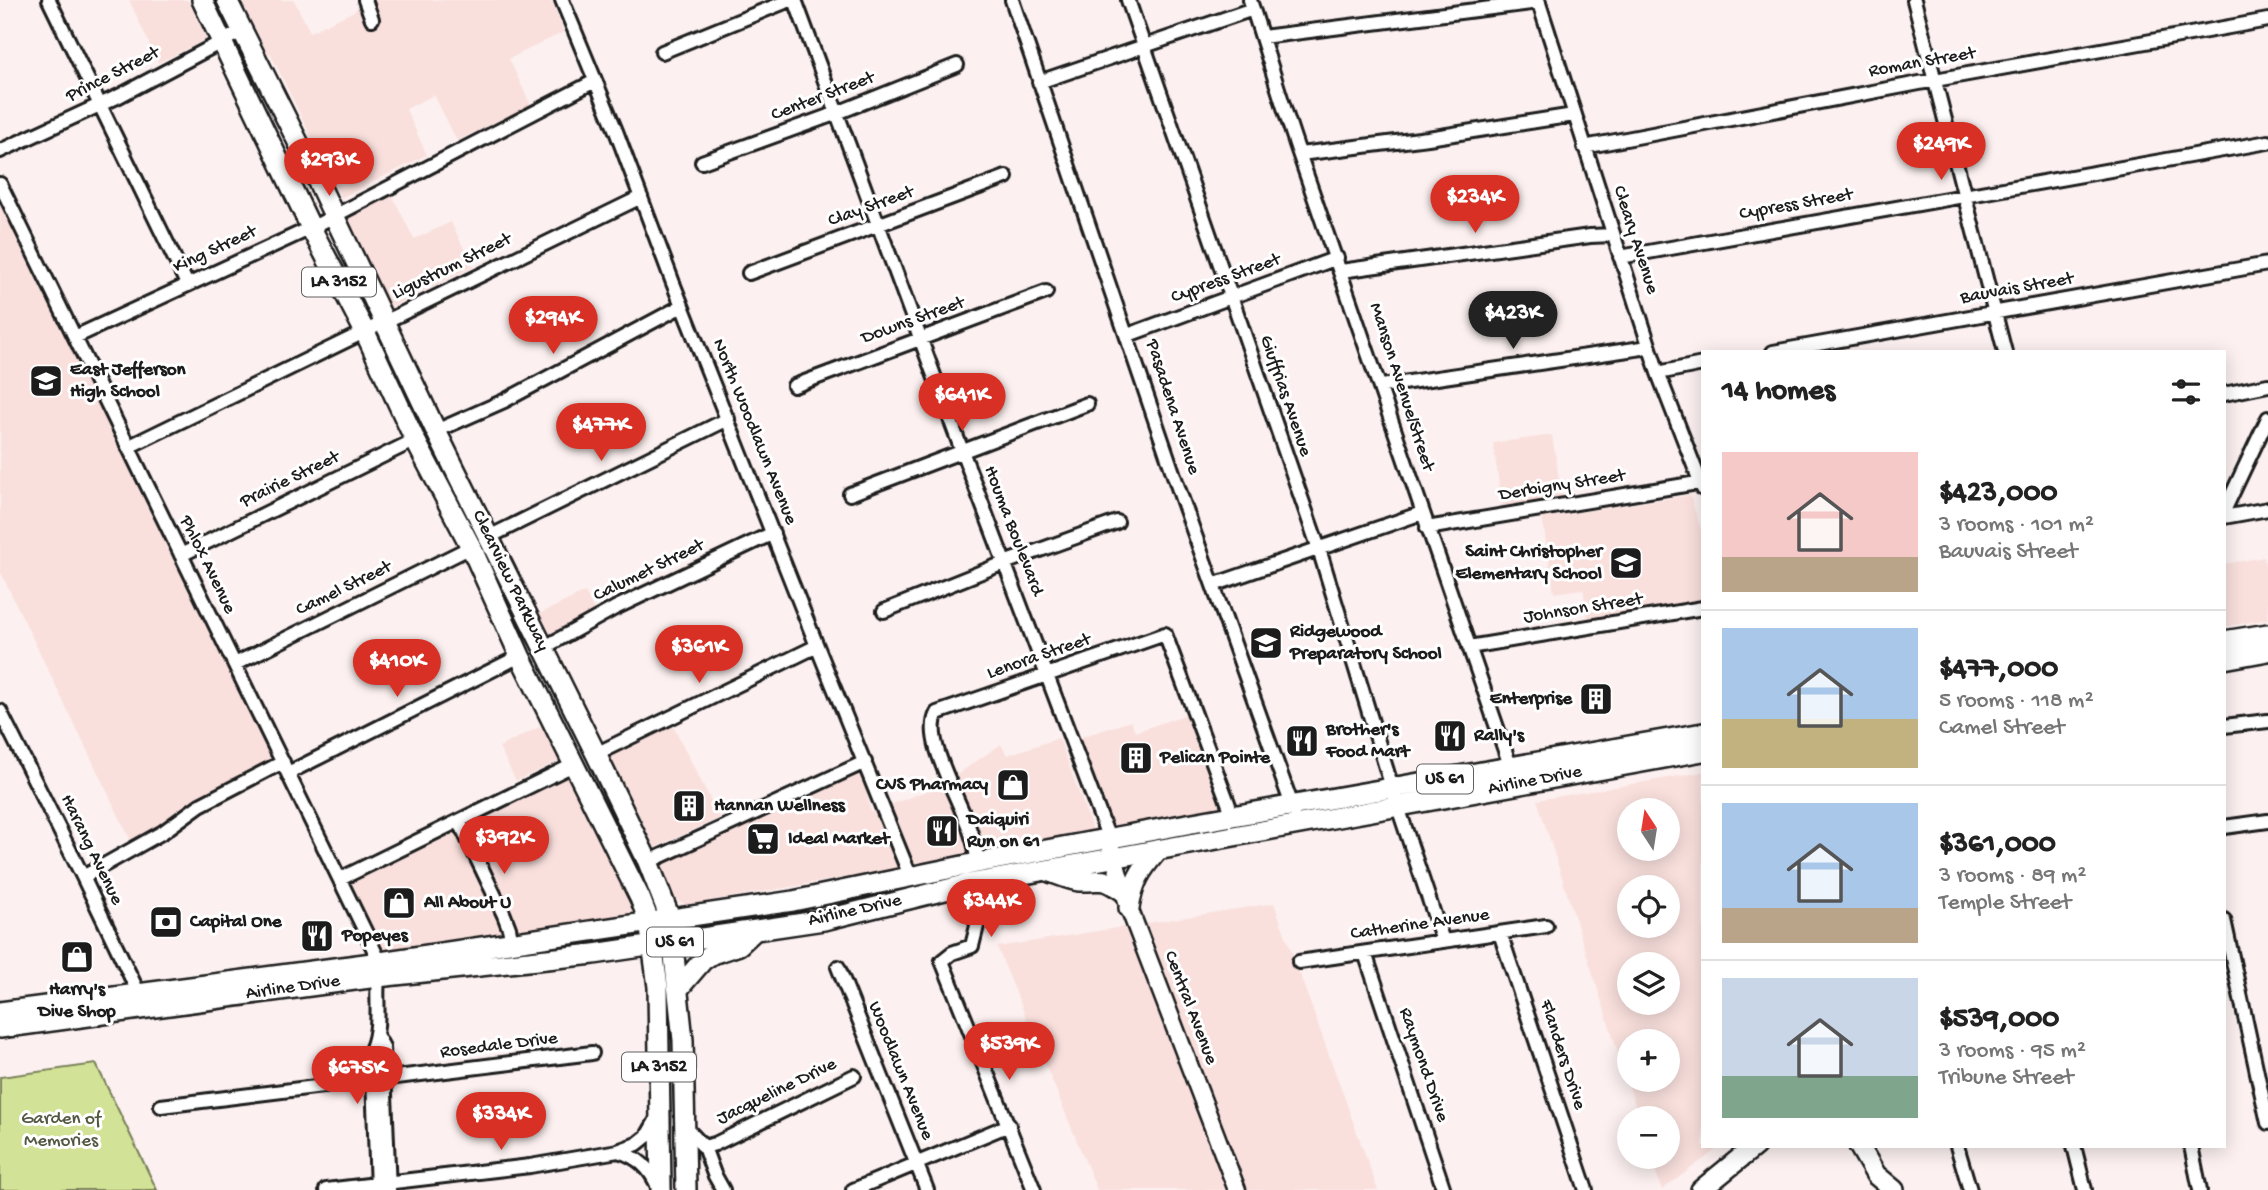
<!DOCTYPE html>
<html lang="en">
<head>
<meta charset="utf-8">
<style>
	body { margin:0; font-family:"Gochi Hand",sans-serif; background:#f2f2f2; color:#222; height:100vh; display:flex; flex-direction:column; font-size:26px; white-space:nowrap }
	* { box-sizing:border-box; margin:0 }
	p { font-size:23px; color:#767676 }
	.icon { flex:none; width:38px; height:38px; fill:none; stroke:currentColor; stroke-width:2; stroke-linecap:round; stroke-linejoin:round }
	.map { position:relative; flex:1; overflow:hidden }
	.details { position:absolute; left:1701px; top:350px; width:525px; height:798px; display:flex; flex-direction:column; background:#fff; border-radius:0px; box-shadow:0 4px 18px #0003 }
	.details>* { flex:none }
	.needle { width:46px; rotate:348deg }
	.controls { position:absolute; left:1617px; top:798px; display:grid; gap:14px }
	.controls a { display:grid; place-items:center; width:63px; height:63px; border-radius:50%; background:#fff; box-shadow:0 4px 18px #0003; font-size:35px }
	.price { position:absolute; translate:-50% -60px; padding:0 16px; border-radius:24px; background:#d93025; color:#fff; font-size:23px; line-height:46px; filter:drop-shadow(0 2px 4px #0008) }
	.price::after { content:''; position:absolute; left:50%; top:42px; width:21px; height:16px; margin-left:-10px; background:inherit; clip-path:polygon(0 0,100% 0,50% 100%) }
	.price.current { background:#222; color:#fff }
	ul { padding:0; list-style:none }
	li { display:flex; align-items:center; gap:21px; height:175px; padding:0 21px }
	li+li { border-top:2px solid #e0e0e0 }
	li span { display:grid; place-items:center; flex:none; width:196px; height:140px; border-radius:0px; color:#555 }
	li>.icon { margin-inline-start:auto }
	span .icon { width:84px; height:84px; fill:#fffc; stroke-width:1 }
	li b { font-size:30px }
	h2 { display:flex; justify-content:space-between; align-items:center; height:84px; padding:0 21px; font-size:30px }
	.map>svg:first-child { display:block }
	.built { fill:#f9e0dd; fill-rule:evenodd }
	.green { fill:#d2e296; stroke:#777f59; stroke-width:2 }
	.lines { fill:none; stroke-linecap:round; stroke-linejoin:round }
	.minor-casing { stroke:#1c1c1c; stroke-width:18 }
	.major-casing { stroke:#1c1c1c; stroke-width:21 }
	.highway-casing { stroke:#1c1c1c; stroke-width:24 }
	.minor { stroke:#fff; stroke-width:12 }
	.major { stroke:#fff; stroke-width:16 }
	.highway { stroke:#fff; stroke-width:19 }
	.labels { text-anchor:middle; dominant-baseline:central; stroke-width:6; stroke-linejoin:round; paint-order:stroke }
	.shield { fill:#fff; stroke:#606060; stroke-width:2 }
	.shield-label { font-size:18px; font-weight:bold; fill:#1c1c1c }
	.street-label { font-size:19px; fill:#1c1c1c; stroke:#fff }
	.poi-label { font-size:19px; font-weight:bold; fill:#1c1c1c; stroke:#fff; text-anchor:start }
	.park-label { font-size:19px; fill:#535741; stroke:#fff }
</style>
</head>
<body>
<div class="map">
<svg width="2268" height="1190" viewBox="0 0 2268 1190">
	<rect width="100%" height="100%" fill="#fcf1f0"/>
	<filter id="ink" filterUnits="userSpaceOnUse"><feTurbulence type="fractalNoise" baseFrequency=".0143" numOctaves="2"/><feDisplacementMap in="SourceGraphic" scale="14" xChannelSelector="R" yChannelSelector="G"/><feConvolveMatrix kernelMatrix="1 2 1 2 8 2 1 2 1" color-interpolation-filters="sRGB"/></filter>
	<g filter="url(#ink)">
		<path class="built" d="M 129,0 L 188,0 L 207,39 L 158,63 Z
			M 239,0 L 294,0 L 310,32 L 354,11 L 365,0 L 551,0 L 564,32 L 509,59 L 531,105 L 457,141 L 434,95 L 406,109 L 427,155 L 341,198 L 270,53 L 266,54 Z
			M 0,191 L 279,768 L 131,841 L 0,571 Z
			M 392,195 L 414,239 L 451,222 L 473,267 L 389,308 L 346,218 Z
			M 1552,435 L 1562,497 L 1502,506 L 1493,443 Z
			M 1690,495 L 1703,536 L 1703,600 L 1588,620 L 1583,589 L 1554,593 L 1542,518 Z
			M 2264,557 L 2268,580 L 2268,619 L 2224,627 L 2224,564 Z
			M 585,592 L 595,612 L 549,634 L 539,614 Z
			M 1190,713 L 1222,803 L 1221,810 L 1111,830 L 1074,739 L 1131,721 L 1135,732 Z
			M 543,725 L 561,760 L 516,781 L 499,747 Z
			M 673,726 L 720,818 L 654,848 L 610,757 Z
			M 1059,738 L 1092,828 L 1091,831 L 913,866 L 686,905 L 674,899 L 658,863 L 856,768 L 862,771 L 871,812 L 942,785 L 1001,744 L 1007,755 Z
			M 1703,772 L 1703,1146 L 1721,1146 L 1662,1190 L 1651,1157 L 1668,1157 L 1668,1118 L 1639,1118 L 1537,800 ZM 1629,810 L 1668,810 L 1668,849 L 1629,849 ZM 1629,887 L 1668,887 L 1668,926 L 1629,926 ZM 1629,964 L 1668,964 L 1668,1003 L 1629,1003 ZM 1629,1041 L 1668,1041 L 1668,1080 L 1629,1080 Z
			M 570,774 L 636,906 L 629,916 L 521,934 L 512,923 L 466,825 Z
			M 457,829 L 504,925 L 504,933 L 495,936 L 390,951 L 383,949 L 350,881 Z
			M 1274,903 L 1378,1190 L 1097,1190 L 997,947 Z"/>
		<path class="green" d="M 96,1064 L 157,1190 L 0,1190 L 0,1077 Z"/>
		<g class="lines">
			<defs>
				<path id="minor" d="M 49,0 L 187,284
					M 365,0 L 372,19
					M 562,0 L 616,131 L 673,283 L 817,646 L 911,878
					M 795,0 L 962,451 L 1109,839
					M 1012,0 L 1182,499 L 1294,811
					M 1128,0 L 1319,549 L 1398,807 L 1443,941
					M 1250,0 C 1267,52 1282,104 1300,156 C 1371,361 1442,566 1512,771
					M 1538,0 L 1658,373 L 1703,489
					M 1914,0 L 2005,352
					M 1262,37 L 1539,2
					M 662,52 L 790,0
					M 1039,82 L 1253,9
					M 1584,147 L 1935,80 L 2268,20
					M 0,151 L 119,96 L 242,31
					M 1300,154 L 1428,138 L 1574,115
					M 702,162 L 837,113 L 957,65
					M 0,184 L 380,962 C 373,990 383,1021 372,1048 L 377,1190
					M 1620,257 L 2268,142
					M 1341,271 L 1590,236 L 1613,235
					M 749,273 L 1006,177
					M 1128,335 L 1337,258
					M 75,337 L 311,228 L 595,81
					M 1773,352 L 2268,264
					M 1658,373 L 1703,364
					M 794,386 L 1046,292
					M 1382,386 L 1649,347
					M 2224,394 L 2268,385
					M 436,431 L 504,401 L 682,306
					M 128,447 L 641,197
					M 850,494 L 1087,404
					M 2224,511 L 2268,418
					M 2224,517 L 2268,509
					M 1427,528 L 1703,482
					M 489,537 L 728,419
					M 181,555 L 415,440
					M 1213,585 L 1422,513
					M 884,611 L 1004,563 L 1117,522
					M 1469,647 L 1703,608
					M 543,648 L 615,608 L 773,533
					M 235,664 L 471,547
					M 0,711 L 83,877 L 141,998
					M 2224,726 L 2268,721
					M 596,754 L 817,646
					M 288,773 L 520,656
					M 459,821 L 504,915 L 509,928 L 512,943
					M 2224,827 L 2268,821
					M 648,862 L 865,762
					M 977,863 C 978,822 919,746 937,713 L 1165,634 L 1233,816
					M 83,877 L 163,832 L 200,805 L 283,762
					M 340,879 L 575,764
					M 969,884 L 977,926 L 972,946 L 952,953 L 942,961 L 1034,1190
					M 2224,920 L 2268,1123
					M 1500,933 L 1586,1190
					M 1365,953 L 1444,1190
					M 1299,962 L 1546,926
					M 838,967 L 927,1190
					M 377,1036 L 383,1047 L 389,1190
					M 161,1106 L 592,1053
					M 685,1127 L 704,1147 L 715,1144 L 854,1076
					M 1957,1146 L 1970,1190
					M 2074,1146 L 2085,1190
					M 2191,1146 L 2200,1190
					M 704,1147 L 714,1174 L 723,1190
					M 618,1151 C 638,1157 650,1168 658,1187
					M 326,1190 L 530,1166 L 618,1151 L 637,1144 L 647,1136 L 658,1117
					M 853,1190 L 1009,1125"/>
				<path id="major" d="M 1111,848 L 1129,908 L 1237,1190"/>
				<path id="highway" d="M 202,0 L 311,228 L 365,332 L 415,440 L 471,547 L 520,656 L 640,898 L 649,921 L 658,987 L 661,1190
					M 227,0 L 320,186 L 436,431 L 596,754 L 648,862 L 670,918 L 683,1040 L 686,1190
					M 2224,641 L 2268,634
					M 2224,659 L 2268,651
					M 1050,872 C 1059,875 1070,880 1079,881 C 1104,882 1099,875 1123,891
					M 1129,908 C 1133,882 1140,871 1157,851
					M 679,988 L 703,960 L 712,954 L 739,945 L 754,931
					M 0,1012 L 380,962 L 793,901 L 977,863 L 1187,824 L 1703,733
					M 0,1028 L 377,977 L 594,954 L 824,920 L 969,884 L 1703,751
					M 1859,1146 L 1876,1175 L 1894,1190
					M 1701,1190 L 1755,1146"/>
			</defs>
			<use href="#minor" class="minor-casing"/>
			<use href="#major" class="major-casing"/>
			<use href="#highway" class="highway-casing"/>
			<use href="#minor" class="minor"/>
			<use href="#major" class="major"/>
			<use href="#highway" class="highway"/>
		</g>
	</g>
	<defs>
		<symbol id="school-square" viewBox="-11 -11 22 22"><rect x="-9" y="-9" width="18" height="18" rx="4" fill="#1c1c1c" stroke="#fff"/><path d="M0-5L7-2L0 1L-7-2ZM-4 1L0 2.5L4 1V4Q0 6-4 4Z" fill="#fff"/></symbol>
		<symbol id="building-square" viewBox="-11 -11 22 22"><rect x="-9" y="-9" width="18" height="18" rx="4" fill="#1c1c1c" stroke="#fff"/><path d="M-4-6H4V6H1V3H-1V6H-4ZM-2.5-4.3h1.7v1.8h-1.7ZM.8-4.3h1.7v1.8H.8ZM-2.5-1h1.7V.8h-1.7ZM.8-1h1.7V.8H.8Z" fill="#fff"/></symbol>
		<symbol id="restaurant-square" viewBox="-11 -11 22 22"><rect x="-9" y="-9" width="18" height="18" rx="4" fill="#1c1c1c" stroke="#fff"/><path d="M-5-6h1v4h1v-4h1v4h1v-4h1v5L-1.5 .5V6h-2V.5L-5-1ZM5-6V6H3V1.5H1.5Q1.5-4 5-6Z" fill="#fff"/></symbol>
		<symbol id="shop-square" viewBox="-11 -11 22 22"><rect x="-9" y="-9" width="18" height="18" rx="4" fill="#1c1c1c" stroke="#fff"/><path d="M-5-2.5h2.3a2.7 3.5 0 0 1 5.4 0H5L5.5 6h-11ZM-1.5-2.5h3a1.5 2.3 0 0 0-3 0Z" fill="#fff"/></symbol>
		<symbol id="supermarket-square" viewBox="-11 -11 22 22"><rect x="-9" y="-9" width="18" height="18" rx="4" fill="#1c1c1c" stroke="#fff"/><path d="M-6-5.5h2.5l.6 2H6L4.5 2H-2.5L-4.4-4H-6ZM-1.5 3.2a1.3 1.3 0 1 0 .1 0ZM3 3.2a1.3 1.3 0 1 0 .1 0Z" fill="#fff"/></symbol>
		<symbol id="bank-square" viewBox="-11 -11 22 22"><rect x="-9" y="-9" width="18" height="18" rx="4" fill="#1c1c1c" stroke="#fff"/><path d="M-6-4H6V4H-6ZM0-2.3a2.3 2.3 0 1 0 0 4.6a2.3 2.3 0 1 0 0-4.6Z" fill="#fff"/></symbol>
	</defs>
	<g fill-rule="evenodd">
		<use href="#school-square" x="27" y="362" width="38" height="38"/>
		<use href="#school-square" x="1607" y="544" width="38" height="38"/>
		<use href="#school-square" x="1247" y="624" width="38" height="38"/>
		<use href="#building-square" x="1577" y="680" width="38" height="38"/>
		<use href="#restaurant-square" x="1431" y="717" width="38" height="38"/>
		<use href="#restaurant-square" x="1283" y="722" width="38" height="38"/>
		<use href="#building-square" x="1117" y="739" width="38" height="38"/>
		<use href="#shop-square" x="994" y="766" width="38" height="38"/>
		<use href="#building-square" x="670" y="787" width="38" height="38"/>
		<use href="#restaurant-square" x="923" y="812" width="38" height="38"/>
		<use href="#supermarket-square" x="744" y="820" width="38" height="38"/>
		<use href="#shop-square" x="380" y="884" width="38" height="38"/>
		<use href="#bank-square" x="147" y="903" width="38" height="38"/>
		<use href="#restaurant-square" x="298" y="917" width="38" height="38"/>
		<use href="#shop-square" x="58" y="938" width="38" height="38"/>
	</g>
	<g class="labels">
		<g class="shield">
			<rect x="302" y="267.5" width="74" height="29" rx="5"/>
			<rect x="1417" y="764.5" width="56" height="29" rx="5"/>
			<rect x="647" y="927.5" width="56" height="29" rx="5"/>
			<rect x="622" y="1052.5" width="74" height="29" rx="5"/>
		</g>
		<g class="shield-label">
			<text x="339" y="282">LA 3152</text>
			<text x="1445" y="779">US 61</text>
			<text x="675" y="942">US 61</text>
			<text x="659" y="1067">LA 3152</text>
		</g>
		<g class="street-label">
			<text transform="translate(1922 63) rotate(-10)">Roman Street</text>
			<text transform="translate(113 75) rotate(-27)">Prince Street</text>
			<text transform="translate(823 97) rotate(-21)">Center Street</text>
			<text transform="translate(1796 205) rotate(-10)">Cypress Street</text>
			<text transform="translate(871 207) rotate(-20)">Clay Street</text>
			<text transform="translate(1635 240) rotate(72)">Cleary Avenue</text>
			<text transform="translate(215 250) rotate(-25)">King Street</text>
			<text transform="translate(452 267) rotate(-26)">Ligustrum Street</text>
			<text transform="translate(1226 279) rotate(-20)">Cypress Street</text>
			<text transform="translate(2017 289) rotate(-10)">Bauvais Street</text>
			<text transform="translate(913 321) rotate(-20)">Downs Street</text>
			<text transform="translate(1401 387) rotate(72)">Manson Avenue/Street</text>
			<text transform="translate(1285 396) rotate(71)">Giuffrias Avenue</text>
			<text transform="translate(1172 407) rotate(72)">Pasadena Avenue</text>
			<text transform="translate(754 432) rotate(68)">North Woodlawn Avenue</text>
			<text transform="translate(290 480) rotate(-26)">Prairie Street</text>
			<text transform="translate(1562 486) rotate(-9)">Derbigny Street</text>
			<text transform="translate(1013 531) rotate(69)">Houma Boulevard</text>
			<text transform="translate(207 565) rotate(64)">Phlox Avenue</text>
			<text transform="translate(649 571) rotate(-26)">Calumet Street</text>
			<text transform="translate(510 581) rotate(64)">Clearview Parkway</text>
			<text transform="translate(344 589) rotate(-26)">Camel Street</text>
			<text transform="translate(1583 609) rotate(-9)">Johnson Street</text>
			<text transform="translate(1039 657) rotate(-19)">Lenora Street</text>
			<text transform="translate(1535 781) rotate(-11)">Airline Drive</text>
			<text transform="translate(91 850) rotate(64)">Harang Avenue</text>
			<text transform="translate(855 911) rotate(-13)">Airline Drive</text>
			<text transform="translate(1420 925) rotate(-8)">Catherine Avenue</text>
			<text transform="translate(293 988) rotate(-8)">Airline Drive</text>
			<text transform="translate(1190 1008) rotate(69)">Central Avenue</text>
			<text transform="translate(499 1046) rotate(-7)">Rosedale Drive</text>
			<text transform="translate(1562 1055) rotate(72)">Flanders Drive</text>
			<text transform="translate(1423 1065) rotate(71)">Raymond Drive</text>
			<text transform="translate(900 1071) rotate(68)">Woodlawn Avenue</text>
			<text transform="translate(777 1092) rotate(-26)">Jacqueline Drive</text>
		</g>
		<g class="poi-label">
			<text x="70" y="370">East Jefferson<tspan x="70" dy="22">High School</tspan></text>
			<text x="1602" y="552" text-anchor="end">Saint Christopher<tspan x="1602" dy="22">Elementary School</tspan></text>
			<text x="1290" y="632">Ridgewood<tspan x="1290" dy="22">Preparatory School</tspan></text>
			<text x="1572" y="699" text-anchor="end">Enterprise</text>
			<text x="1326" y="730">Brother's<tspan x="1326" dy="22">Food Mart</tspan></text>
			<text x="1474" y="736">Rally's</text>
			<text x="1160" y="758">Pelican Pointe</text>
			<text x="988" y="785" text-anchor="end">CVS Pharmacy</text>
			<text x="714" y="806">Hannan Wellness</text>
			<text x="967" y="820">Daiquiri<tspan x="967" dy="22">Run on 61</tspan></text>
			<text x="788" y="839">Ideal Market</text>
			<text x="424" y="903">All About U</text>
			<text x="190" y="922">Capital One</text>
			<text x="342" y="936">Popeyes</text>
			<text x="77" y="990" text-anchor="middle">Harry's<tspan x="77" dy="22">Dive Shop</tspan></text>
		</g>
		<g class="park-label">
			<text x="61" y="1119">Garden of<tspan x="61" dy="22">Memories</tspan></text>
		</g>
	</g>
</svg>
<div class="controls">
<a><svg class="needle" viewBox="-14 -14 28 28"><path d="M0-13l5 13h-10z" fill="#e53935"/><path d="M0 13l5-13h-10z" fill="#767676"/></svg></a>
<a><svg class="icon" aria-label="locate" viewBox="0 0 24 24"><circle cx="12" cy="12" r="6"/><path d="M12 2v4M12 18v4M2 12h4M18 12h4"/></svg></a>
<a><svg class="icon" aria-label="layers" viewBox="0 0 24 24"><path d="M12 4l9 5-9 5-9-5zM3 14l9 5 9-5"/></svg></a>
<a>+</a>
<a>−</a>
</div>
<b class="price" style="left:1941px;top:182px">$249K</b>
<b class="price" style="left:329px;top:198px">$293K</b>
<b class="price" style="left:1475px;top:235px">$234K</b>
<b class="price current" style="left:1513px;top:351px">$423K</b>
<b class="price" style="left:553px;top:356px">$294K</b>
<b class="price" style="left:962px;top:433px">$641K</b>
<b class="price" style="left:601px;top:463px">$477K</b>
<b class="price" style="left:699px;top:685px">$361K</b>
<b class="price" style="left:397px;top:699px">$410K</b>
<b class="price" style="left:504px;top:876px">$392K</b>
<b class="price" style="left:991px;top:939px">$344K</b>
<b class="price" style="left:1009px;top:1082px">$539K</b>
<b class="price" style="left:357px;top:1106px">$675K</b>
<b class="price" style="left:501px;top:1152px">$334K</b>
<section class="details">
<h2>14 homes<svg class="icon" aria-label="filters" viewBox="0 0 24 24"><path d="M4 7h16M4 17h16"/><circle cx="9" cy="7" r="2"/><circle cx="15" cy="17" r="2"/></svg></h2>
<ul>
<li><span style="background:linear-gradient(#f6c9c9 75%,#b9a48a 0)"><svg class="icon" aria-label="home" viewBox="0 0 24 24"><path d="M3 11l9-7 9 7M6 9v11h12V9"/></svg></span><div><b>$423,000</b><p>3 rooms · 101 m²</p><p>Bauvais Street</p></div></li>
<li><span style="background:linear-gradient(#a9c7e8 65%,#c2b280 0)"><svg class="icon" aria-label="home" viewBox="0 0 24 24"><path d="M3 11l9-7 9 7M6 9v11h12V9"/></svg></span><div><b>$477,000</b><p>5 rooms · 118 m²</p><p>Camel Street</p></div></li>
<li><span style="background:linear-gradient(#a9c7e8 75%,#b9a48a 0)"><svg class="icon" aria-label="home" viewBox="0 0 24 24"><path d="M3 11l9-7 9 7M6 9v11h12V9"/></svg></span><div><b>$361,000</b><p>3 rooms · 89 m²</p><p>Temple Street</p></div></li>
<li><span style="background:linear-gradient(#c9d6e8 70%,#7fa58c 0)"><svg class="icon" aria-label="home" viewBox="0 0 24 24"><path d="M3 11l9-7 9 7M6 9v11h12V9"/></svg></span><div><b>$539,000</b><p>3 rooms · 95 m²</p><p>Tribune Street</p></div></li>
</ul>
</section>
</div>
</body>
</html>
